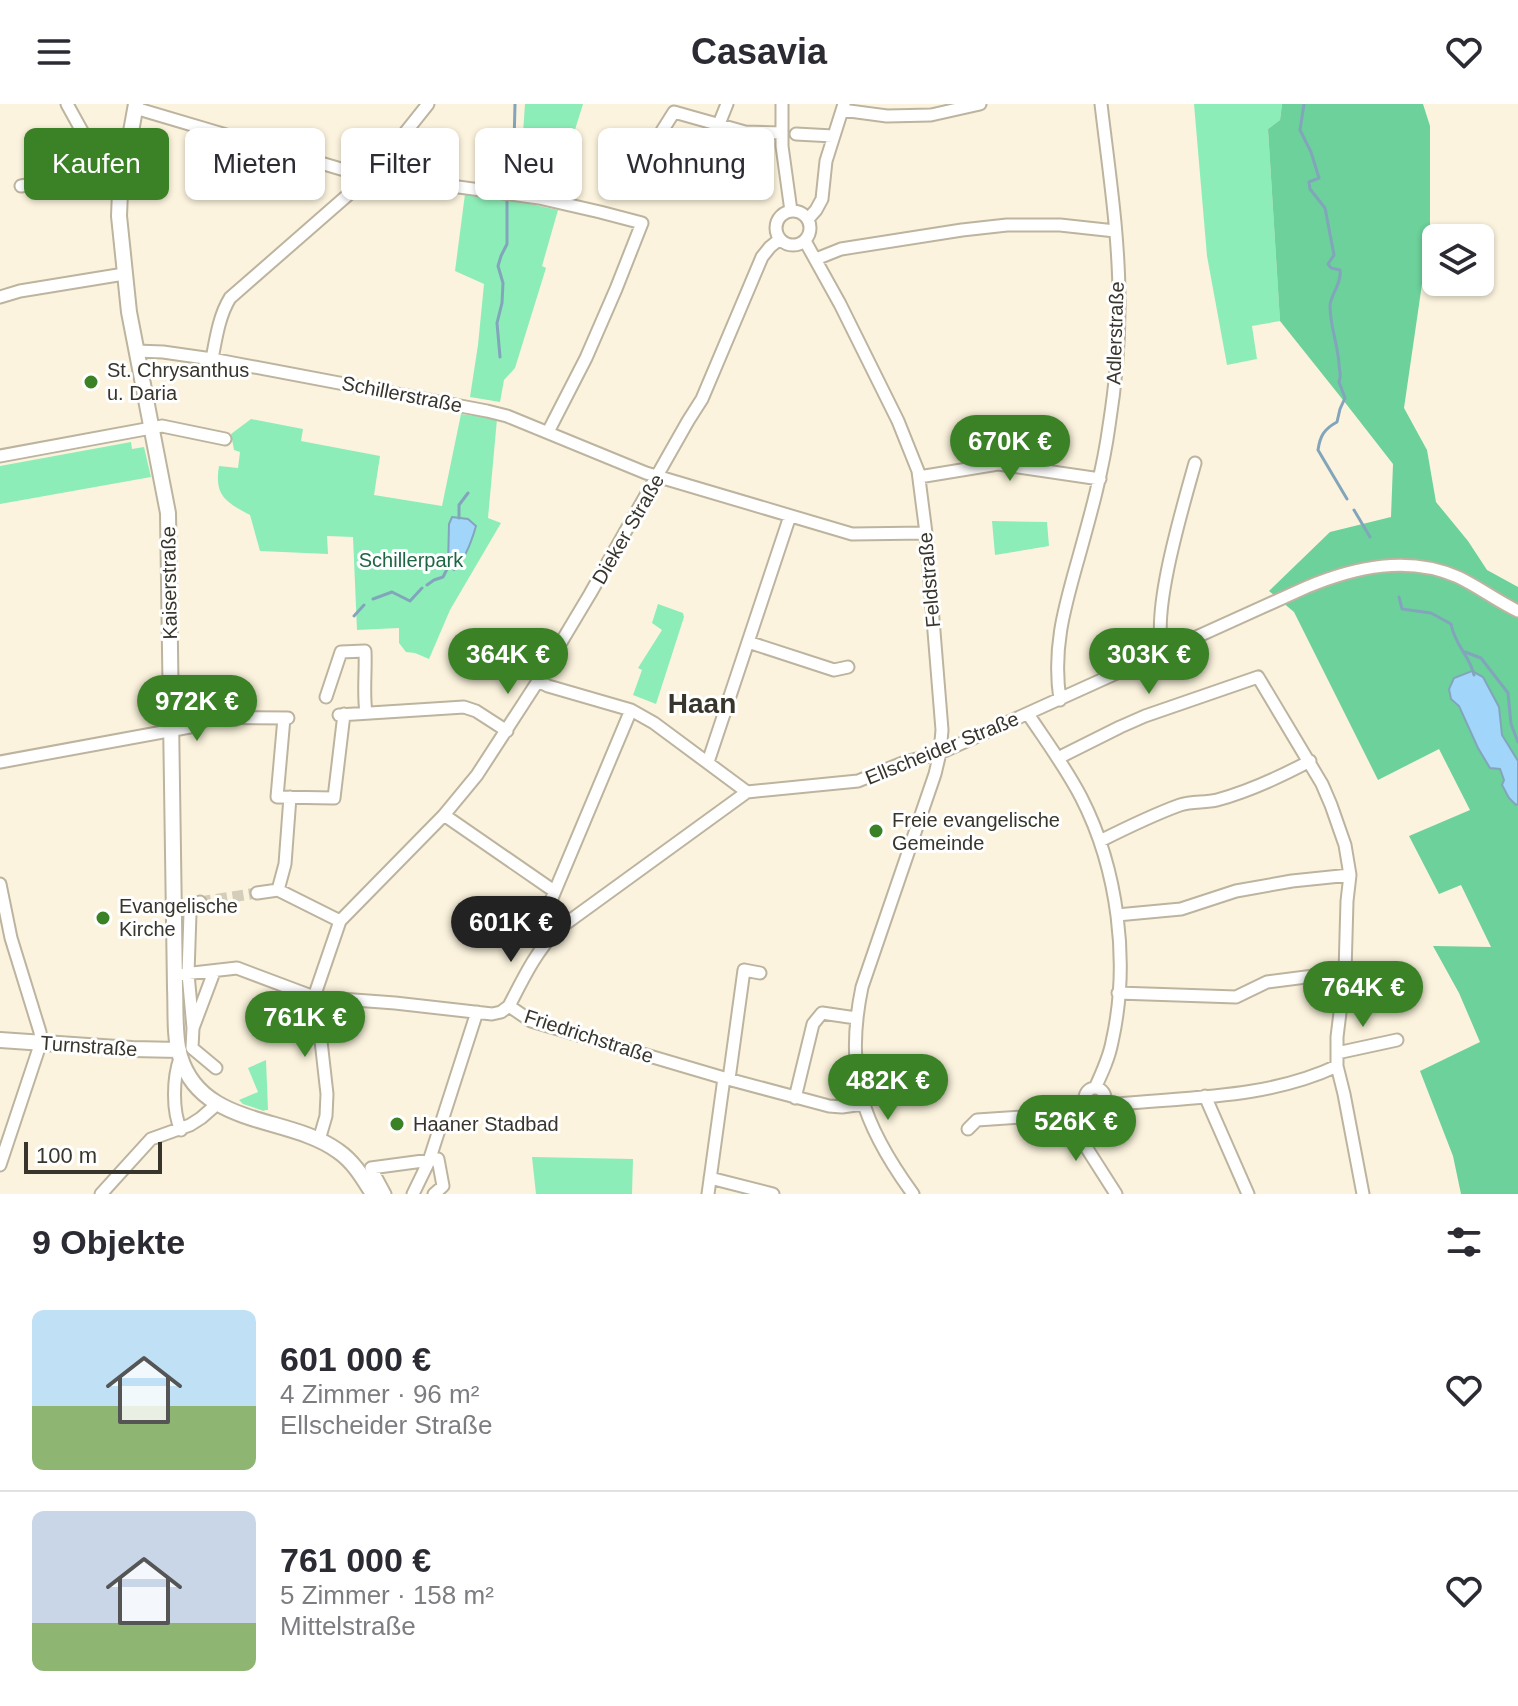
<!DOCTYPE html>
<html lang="de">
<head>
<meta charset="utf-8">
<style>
	body { margin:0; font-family:Helvetica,sans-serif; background:#f7f7f7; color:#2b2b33; height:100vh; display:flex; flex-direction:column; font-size:30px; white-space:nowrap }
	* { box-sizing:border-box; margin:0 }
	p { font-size:26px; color:#7c7c81 }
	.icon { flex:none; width:44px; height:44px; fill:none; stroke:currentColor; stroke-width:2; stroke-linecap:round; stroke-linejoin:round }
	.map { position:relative; height:1090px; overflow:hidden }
	.side { display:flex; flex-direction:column; background:#fff; flex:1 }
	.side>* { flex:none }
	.banner { position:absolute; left:24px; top:24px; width:800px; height:72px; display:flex; gap:16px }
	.controls { position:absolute; left:1422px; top:120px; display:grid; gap:16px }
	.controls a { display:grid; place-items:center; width:72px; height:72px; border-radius:12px; background:#fff; box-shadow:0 2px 6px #0004; font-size:40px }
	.scale { position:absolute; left:24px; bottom:20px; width:138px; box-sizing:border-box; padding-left:8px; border:4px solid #38352c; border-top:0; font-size:22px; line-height:28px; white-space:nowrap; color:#38352c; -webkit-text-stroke:6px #fff; paint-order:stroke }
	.price { position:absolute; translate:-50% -68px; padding:0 18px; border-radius:28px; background:#3b8227; color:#fff; font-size:26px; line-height:52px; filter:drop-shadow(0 2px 4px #0008) }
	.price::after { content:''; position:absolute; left:50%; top:48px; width:24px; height:18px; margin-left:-12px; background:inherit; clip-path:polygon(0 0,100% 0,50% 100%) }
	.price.current { background:#222; color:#fff }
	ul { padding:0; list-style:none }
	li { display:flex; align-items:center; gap:24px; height:200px; padding:0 32px }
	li+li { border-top:2px solid #e1e1e2 }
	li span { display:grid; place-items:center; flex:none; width:224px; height:160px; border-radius:12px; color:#555 }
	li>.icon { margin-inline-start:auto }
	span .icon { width:96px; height:96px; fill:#fffc; stroke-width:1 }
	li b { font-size:34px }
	h2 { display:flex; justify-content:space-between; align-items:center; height:96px; padding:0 32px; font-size:34px }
	.pill { padding:0 28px; border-radius:12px; background:#fff; box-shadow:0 2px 6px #0004; font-size:28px; line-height:72px }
	.pill.current { background:#3b8227; color:#fff }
	header { display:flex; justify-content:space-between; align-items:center; height:104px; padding:0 32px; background:#fff; font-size:36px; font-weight:800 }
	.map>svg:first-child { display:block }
	.green { fill:#8dedb8 }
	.forest { fill:#6cd19b }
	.water { fill:#a1d5fa; stroke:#82a5bc; stroke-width:2 }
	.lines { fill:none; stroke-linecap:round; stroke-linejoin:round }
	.stream { stroke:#82a5bc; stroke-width:3 }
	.minor-tunnel { stroke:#d4cdba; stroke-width:11; stroke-dasharray:11 5.5; stroke-linecap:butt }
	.minor-casing { stroke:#bcb49f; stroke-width:15 }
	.major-casing { stroke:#bcb49f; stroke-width:18 }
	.minor { stroke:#fff; stroke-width:11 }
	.major { stroke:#fff; stroke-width:14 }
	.poi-dot { fill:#3b8227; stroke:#fff; stroke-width:3 }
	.labels { text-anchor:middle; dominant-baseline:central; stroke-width:6; stroke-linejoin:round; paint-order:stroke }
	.street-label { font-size:20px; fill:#38352c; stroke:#fff }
	.poi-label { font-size:20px; fill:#38352c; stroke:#fff; text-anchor:start }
	.park-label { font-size:20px; fill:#1d6744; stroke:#fff }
	.district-label { font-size:28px; font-weight:bold; fill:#38352c; stroke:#fff }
</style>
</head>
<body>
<header><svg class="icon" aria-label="menu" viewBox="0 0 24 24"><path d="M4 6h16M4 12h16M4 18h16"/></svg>Casavia<svg class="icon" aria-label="heart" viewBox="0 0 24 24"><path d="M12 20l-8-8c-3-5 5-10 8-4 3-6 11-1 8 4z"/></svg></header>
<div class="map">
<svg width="1518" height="1090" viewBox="0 0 1518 1090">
	<rect width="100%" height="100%" fill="#fbf3dd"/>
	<path class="green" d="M 525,0 L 583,0 L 569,45 L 523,43 L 516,97 L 558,106 L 542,162 L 546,164 L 515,264 L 504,276 L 500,298 L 470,293 L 478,241 L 484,180 L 455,167 L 465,90 L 480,91 L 487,32 L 517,40 L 523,29 Z
		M 1194,0 L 1282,0 L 1280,16 L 1268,25 L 1280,217 L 1252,222 L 1257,255 L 1227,261 L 1207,152 Z
		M 461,310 L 497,315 L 488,414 L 501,419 L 450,506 L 429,555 L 415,549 L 406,548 L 399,539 L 399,524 L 357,526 L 353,433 L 327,432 L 328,450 L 260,447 L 250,411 C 226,398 214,392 219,362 L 238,364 L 240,348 L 234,346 L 231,330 L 251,315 L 303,325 L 301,337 L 380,352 L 374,391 L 442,402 Z
		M 131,338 L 132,345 L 144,343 L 151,373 L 0,400 L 0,362 Z
		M 992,417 L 1047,418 L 1049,442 L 995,451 Z
		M 658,500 L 683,509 L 684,513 L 656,600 L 633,591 L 642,566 L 638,564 L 662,526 L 652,519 Z
		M 266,956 L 268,1006 L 265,1006 L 264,1007 L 243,1000 L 239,996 L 258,988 L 248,964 Z
		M 532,1053 L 633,1055 L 632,1090 L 536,1090 Z"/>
	<path class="forest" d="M 1282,0 L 1423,0 L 1430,22 L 1430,125 L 1404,304 L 1427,346 L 1436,398 L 1468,437 L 1487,466 L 1518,483 L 1518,1090 L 1461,1090 L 1453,1052 L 1420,967 L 1480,938 L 1459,889 L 1433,842 L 1491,843 L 1461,781 L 1439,790 L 1409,732 L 1470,706 L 1439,645 L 1378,676 L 1294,508 L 1269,487 L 1330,428 L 1391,413 L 1393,360 L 1347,301 L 1280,217 L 1268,25 L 1280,16 Z"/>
	<path class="water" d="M 452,413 L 468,415 L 476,422 C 472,436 465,456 454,466 L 448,461 L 449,420 Z
		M 1472,567 L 1483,573 L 1499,603 L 1502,631 L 1518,657 L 1518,700 L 1516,701 L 1509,694 L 1502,681 L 1504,676 L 1500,665 L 1490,664 L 1478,644 L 1459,602 L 1451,595 L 1449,585 L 1454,574 Z"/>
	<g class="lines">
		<path class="stream" d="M 1304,0 L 1300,26 L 1311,48 L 1319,74 L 1309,78 L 1310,85 L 1325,104 L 1334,151 L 1328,160 L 1331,164 L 1340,166 C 1342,179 1330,192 1330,202 C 1330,222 1338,241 1339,260 C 1339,268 1342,270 1339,278 L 1345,294 L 1340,305 L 1337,318 C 1324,325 1320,332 1318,346 L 1347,395
			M 508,85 L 508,73 L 516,61 L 517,52 L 514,40 L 515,0
			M 500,253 L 497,219 L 502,199 L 503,179 L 498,162 L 501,152 L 507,140 L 507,93
			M 1354,406 L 1370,433
			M 459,414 L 459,401 L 468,389
			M 427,481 L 434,476 L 443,473 L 449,461
			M 1399,493 L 1402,505 L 1431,509 L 1451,520 C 1455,542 1470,552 1474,571
			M 373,495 L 392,488 L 410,497 L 422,484
			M 354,512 L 364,501
			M 1465,548 L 1481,554 L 1508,589 L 1511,620 L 1518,638"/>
		<path class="minor-tunnel" d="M 200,798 L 257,789"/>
		<defs>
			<path id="minor" d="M 67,0 L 104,67 L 120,88
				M 782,0 L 782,42 L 791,107
				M 135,4 L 368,73
				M 842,6 L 887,12 L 931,11 L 980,0
				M 719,20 L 727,0
				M 796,30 L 833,32
				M 373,69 L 378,72 L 539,94 L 600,108 L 642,119 L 616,185 L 586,254 L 548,328
				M 651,75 L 662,27 L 674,8 L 745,28 L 782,29
				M 21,82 L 104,67
				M776 124a17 17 0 1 1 34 0a17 17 0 1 1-34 0Z
				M 808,115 L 816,106 L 822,95 L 826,57 L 844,0
				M 805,137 L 840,200 L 898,317 L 918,367 L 926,429 L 942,626 L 940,649 L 935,670 L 862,883 C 844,969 862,1020 913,1090
				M 816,155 L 841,145 L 962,126 L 1007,121 L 1060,121 L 1115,127
				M 0,193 L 20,187 L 124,170
				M 136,247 L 163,248 L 212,255 L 487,307 L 507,312 L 646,369 L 852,430 L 926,429
				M 212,255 C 216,234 219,212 230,194 L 373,69 L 428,0
				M 0,352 L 162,322 L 225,335
				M 919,373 L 998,360 L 1100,375
				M 748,538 L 834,566 L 848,563
				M 1164,548 C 1149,513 1184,399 1195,359
				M 538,577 L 548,582 L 631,606 L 654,619 L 747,688
				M 326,593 L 341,548 L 365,547 C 366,568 363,588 366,609
				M 1060,596 C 1052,543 1065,502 1079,452 C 1091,409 1103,366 1109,322 C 1115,284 1119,245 1119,206 C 1120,137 1109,68 1101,0
				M 171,599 L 197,613 L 288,614
				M 1028,610 C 1046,637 1066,664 1081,693 C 1118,765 1130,858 1112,938 C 1109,954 1102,969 1095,984
				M 339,611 L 464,603 L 476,607 L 507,627
				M 284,614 L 277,693 L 334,694 L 344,610
				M 1058,654 L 1120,623 L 1145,612 L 1258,573 L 1322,680 L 1331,701 L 1345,741 L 1350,771 L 1347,797 L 1345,868 L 1337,933 L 1337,962 L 1344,990 L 1363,1090
				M 0,658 L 190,623 L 210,614
				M 708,658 L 790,412
				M 290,693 L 285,760 L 278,786 L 340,817
				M 444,711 L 554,787
				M 1100,737 C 1126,724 1152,711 1180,701 C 1192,697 1205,699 1217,696 C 1250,687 1280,673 1310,657
				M 0,780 L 11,834 L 40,928 L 41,938 L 0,1061
				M 257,789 L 278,786
				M 1117,811 L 1181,805 L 1236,787 L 1292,777 L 1350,771
				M 547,837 L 544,820 L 547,806 L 631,606
				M 214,868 L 193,924 L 192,944 L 216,964
				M 175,871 L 237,864 L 314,893 L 395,899 L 492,910 L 501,908 L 509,902
				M 1118,889 L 1236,893 L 1267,878 L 1345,868
				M 509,902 C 523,875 535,849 557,826 L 747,688 L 858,677 L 905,658 L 940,649 L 1307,483 C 1355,463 1408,451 1458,473 C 1479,483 1497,497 1518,507
				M 509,902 L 531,917 L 724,974 L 829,1002 L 842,1003 L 863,1000
				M 193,924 L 188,870 L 190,809 L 200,798
				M 1337,949 L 1397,936
				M 180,954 C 173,974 172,1007 181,1026
				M 729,975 L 744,866 L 760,869
				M1085 994a10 10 0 1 1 20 0a10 10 0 1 1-20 0Z
				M 1205,992 L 1248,1090
				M 795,994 L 813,920 L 822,909 L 856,914
				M 1105,998 L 1118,1000 C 1192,993 1269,994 1337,962
				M 1069,1010 L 1077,1029 L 1116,1090
				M 968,1025 L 977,1016 L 1069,1010 L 1086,999
				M 319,1036 L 326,1012 L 327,990 L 321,937 L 314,914 L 314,893 L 340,817 L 444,711 L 477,671 L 538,577 L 590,490 L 688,317 L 702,295 L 762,153 L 770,143 L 780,135
				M 710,1074 L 773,1090
				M 101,1090 L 151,1035 L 190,1021 L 201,1014 L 217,1000
				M 385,1090 L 371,1064 L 438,1055 L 443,1082 L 434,1090
				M 413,1090 L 429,1057 L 477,908
				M 708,1090 L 724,974"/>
			<path id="major" d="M 136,0 L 120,88 L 119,112 L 129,208 L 168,409 L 175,884 C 176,905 174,933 180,952 C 201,1024 289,1011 338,1047 C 354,1058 363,1074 373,1090
				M 0,936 L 132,945 L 179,946"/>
		</defs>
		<use href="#minor" class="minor-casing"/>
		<use href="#major" class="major-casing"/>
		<use href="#minor" class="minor"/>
		<use href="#major" class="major"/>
	</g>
	<g class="poi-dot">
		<circle cx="91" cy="278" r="8"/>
		<circle cx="876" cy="727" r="8"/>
		<circle cx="103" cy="814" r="8"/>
		<circle cx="397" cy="1020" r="8"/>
	</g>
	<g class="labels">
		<g class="street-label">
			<text transform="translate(1115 229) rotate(-88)">Adlerstraße</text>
			<text transform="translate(402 290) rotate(11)">Schillerstraße</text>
			<text transform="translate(628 425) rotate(-60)">Dieker Straße</text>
			<text transform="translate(929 476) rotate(-95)">Feldstraße</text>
			<text transform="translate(169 479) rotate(-91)">Kaiserstraße</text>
			<text transform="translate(942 644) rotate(-22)">Ellscheider Straße</text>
			<text transform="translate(589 932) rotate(18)">Friedrichstraße</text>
			<text transform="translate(89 942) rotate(4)">Turnstraße</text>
		</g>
		<g class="poi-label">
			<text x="107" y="266">St. Chrysanthus<tspan x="107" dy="23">u. Daria</tspan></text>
			<text x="892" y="716">Freie evangelische<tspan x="892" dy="23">Gemeinde</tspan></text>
			<text x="119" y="802">Evangelische<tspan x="119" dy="23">Kirche</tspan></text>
			<text x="413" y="1020">Haaner Stadbad</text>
		</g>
		<g class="park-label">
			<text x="411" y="456">Schillerpark</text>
		</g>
		<g class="district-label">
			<text x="702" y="599">Haan</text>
		</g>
	</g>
</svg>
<div class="controls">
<a><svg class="icon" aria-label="layers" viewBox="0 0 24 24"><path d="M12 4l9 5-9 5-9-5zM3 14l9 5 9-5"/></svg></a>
</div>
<div class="scale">100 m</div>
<b class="price" style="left:1010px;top:379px">670K €</b>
<b class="price" style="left:508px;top:592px">364K €</b>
<b class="price" style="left:1149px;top:592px">303K €</b>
<b class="price" style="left:197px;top:639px">972K €</b>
<b class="price current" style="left:511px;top:860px">601K €</b>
<b class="price" style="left:1363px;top:925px">764K €</b>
<b class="price" style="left:305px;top:955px">761K €</b>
<b class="price" style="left:888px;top:1018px">482K €</b>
<b class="price" style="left:1076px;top:1059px">526K €</b>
<div class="banner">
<a class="pill current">Kaufen</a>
<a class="pill">Mieten</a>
<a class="pill">Filter</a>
<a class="pill">Neu</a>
<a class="pill">Wohnung</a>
</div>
</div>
<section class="side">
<h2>9 Objekte<svg class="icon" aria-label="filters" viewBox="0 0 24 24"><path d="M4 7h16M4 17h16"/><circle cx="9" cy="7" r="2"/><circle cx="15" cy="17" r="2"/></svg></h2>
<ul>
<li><span style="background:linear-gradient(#bfe0f5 60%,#8fb573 0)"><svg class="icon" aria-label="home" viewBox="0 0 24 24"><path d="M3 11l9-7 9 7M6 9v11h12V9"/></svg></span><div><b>601 000 €</b><p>4 Zimmer · 96 m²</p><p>Ellscheider Straße</p></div><svg class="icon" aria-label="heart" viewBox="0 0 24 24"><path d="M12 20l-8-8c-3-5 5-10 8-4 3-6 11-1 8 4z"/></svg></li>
<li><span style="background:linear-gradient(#c9d6e8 70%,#8fb573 0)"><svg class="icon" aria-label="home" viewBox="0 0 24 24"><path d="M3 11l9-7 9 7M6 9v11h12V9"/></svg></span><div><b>761 000 €</b><p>5 Zimmer · 158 m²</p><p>Mittelstraße</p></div><svg class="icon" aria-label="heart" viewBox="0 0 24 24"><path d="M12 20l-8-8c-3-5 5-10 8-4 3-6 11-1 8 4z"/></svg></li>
</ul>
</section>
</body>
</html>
